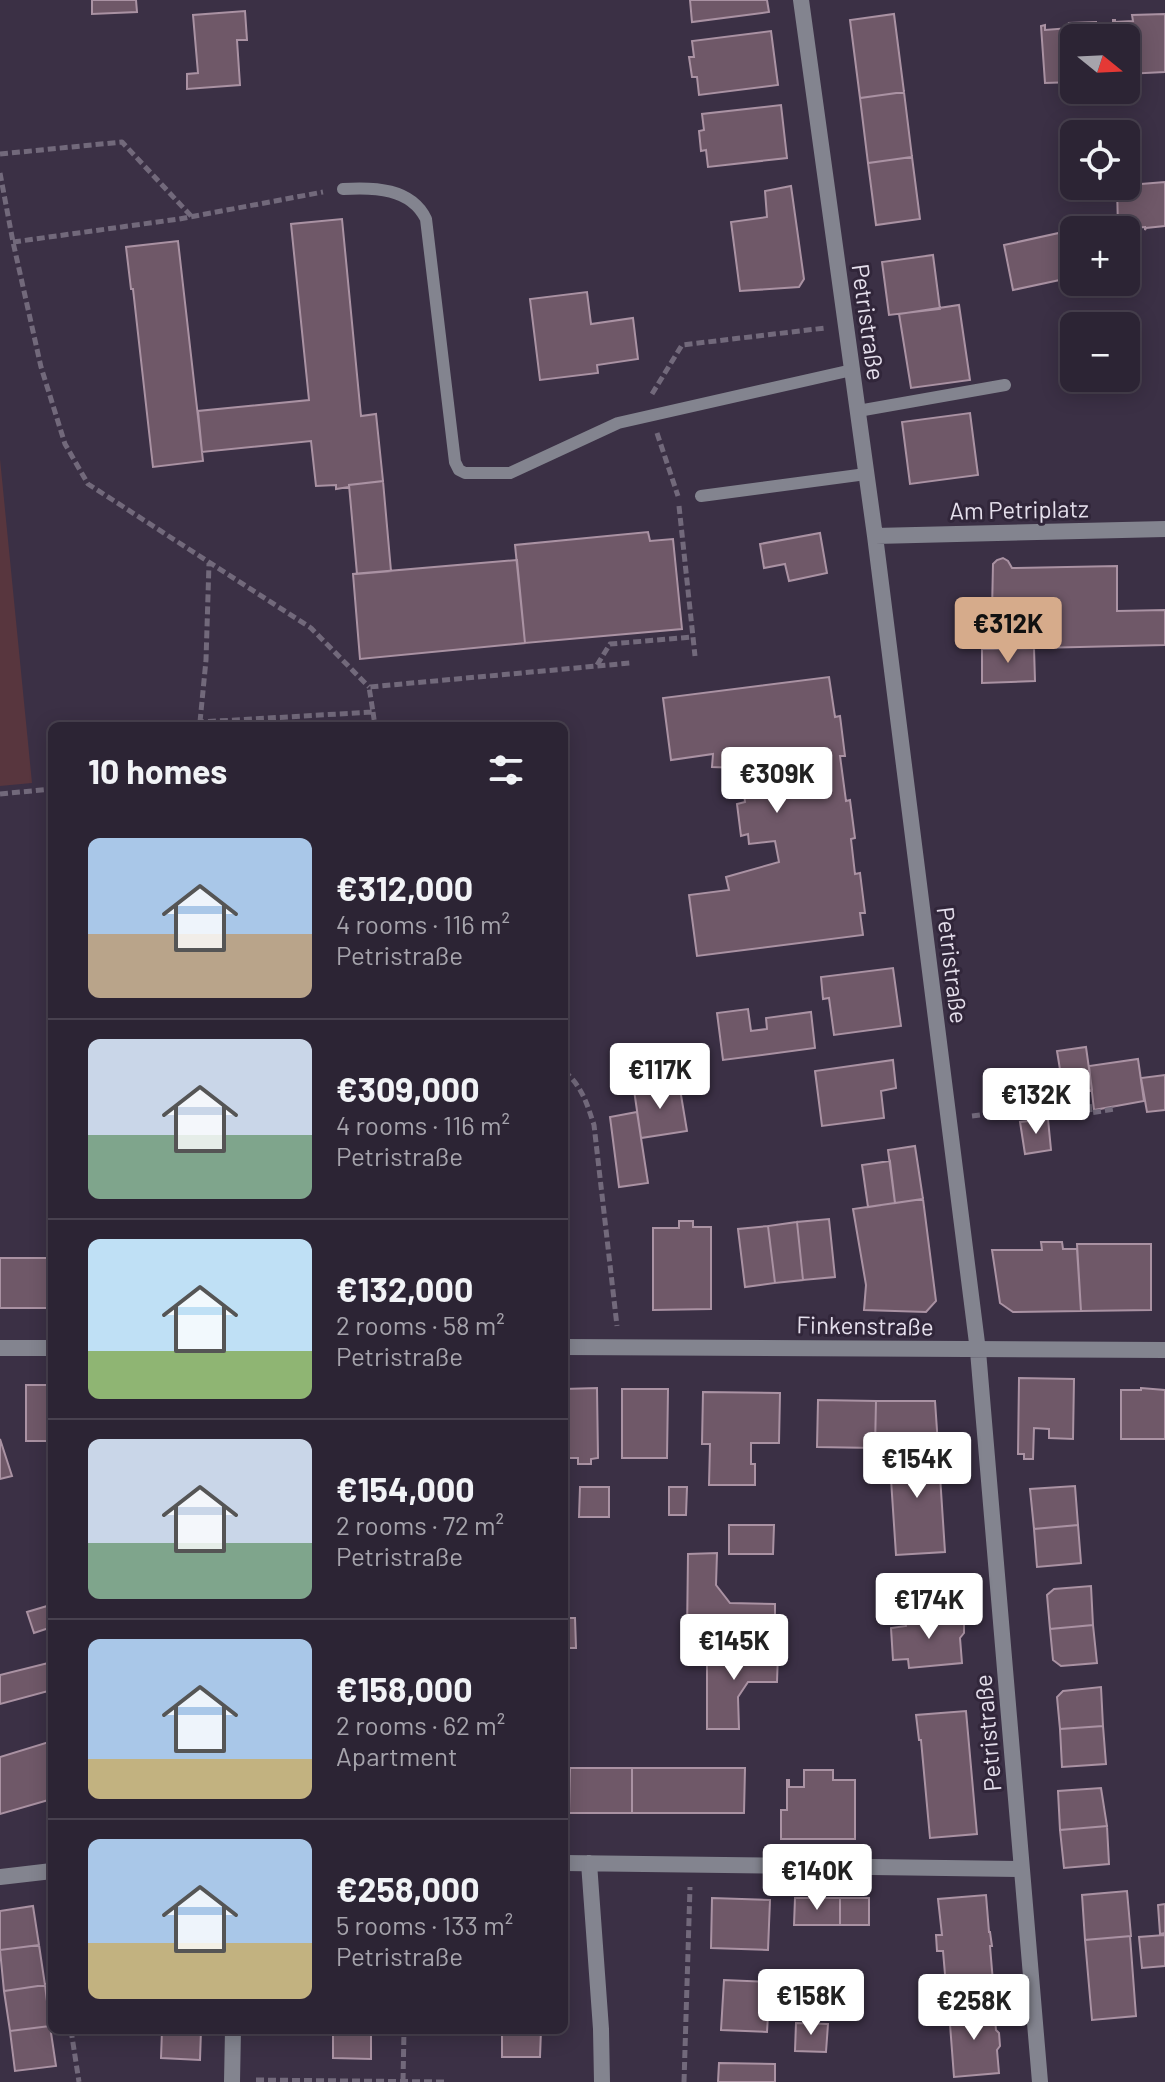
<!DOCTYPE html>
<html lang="en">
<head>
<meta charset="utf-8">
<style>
	body { margin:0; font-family:Barlow,sans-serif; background:#342c3c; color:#f1f3f6; height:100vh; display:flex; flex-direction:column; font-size:30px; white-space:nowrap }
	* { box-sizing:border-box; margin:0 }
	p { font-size:26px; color:#a6a4ac }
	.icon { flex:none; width:44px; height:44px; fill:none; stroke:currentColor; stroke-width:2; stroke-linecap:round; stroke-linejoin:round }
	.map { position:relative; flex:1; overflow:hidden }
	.panel { position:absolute; left:48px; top:722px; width:520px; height:1312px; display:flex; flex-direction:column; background:#2c2434; border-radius:12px; box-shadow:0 4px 20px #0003,0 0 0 2px #48414f }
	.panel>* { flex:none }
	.needle { width:52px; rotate:108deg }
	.buttons { position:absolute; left:1060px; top:24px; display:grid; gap:16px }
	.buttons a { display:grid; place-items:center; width:80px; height:80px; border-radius:12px; background:#2c2434; box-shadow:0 4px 20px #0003,0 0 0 2px #48414f; font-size:40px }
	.price { position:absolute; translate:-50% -68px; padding:0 18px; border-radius:8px; background:#fff; color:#222; font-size:26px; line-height:52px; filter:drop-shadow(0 2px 4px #0008) }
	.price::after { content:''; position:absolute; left:50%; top:48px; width:24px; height:18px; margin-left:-12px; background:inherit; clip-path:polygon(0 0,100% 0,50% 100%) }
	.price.current { background:#d6ab8b; color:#111 }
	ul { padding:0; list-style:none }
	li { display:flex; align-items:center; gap:24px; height:200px; padding:0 40px }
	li+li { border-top:2px solid #48414f }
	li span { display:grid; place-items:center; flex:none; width:224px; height:160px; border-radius:12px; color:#555 }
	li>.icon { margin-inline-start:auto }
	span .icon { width:96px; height:96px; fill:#fffc; stroke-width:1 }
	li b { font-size:34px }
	h2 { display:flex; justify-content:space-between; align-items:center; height:96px; padding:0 40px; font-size:34px }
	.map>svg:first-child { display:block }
	.green { fill:#58363e }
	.building { fill:#6f5868; stroke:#aa92a3; stroke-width:2 }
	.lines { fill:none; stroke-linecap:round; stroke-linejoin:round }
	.path { stroke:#72697b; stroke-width:5; stroke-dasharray:8 4; stroke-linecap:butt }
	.service { stroke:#83848f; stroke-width:12 }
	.minor { stroke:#83848f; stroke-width:16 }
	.labels { text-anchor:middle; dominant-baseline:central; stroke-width:6; stroke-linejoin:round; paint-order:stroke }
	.street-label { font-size:24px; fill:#e5dfec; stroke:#31263a }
</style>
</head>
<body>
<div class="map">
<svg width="1165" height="2082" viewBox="0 0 1165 2082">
	<rect width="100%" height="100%" fill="#3b3045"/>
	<path class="green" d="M 0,459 L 32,783 L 0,786 Z"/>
	<path class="building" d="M 92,0 L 136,0 L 137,12 L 92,14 Z
		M 690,0 L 767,0 L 769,12 L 692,22 Z
		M 245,11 L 247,40 L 237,40 L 240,85 L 187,89 L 187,74 L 198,73 L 193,15 Z
		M 894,14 L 904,92 L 860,98 L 850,20 Z
		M 1165,14 L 1165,72 L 1126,74 L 1126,38 L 1116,38 L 1115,22 L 1133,21 L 1132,15 Z
		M 1113,20 L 1115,20 L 1115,22 L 1116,38 L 1074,38 L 1074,82 L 1045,83 L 1041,26 L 1045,25 L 1045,30 L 1070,28 L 1069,23 L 1096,22 L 1096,26 L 1113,25 Z
		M 771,31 L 778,85 L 699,95 L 697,77 L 692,77 L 689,57 L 694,57 L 692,41 Z
		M 904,92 L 912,157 L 868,163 L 860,98 Z
		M 781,105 L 787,158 L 708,167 L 706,150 L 701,151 L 699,131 L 704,130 L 702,114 Z
		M 912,157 L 920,219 L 876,225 L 868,163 Z
		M 1165,182 L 1165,226 L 1146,228 L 1145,230 L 1145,227 L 1118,229 L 1117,186 Z
		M 791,186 L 804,279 L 799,287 L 740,291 L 731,222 L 767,217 L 765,191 Z
		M 342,219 L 361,416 L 376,414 L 383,481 L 349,485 L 349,487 L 336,489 L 336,485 L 316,486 L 311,441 L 202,452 L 198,411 L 309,400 L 291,224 Z
		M 1086,227 L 1087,230 L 1074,230 L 1074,277 L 1013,290 L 1004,245 Z
		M 178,241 L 203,461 L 153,467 L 133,289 L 131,289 L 126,247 Z
		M 933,255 L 940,309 L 889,315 L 882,262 Z
		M 587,292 L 591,324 L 633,318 L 638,359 L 597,365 L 598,373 L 540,380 L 530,299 Z
		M 959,305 L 970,380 L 911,388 L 899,314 Z
		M 970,413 L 978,475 L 910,484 L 902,422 Z
		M 383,481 L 391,571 L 357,574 L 349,485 Z
		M 648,532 L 650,541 L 673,539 L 682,629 L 525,643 L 515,545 Z
		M 820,533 L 827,573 L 789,581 L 785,564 L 764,568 L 760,544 Z
		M 1003,558 L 1008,561 L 1012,568 L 1117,566 L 1117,611 L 1165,610 L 1165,645 L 993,649 L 993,637 L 989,637 L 989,612 L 992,611 L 993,564 L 997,560 Z
		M 517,560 L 525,643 L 360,659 L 353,574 Z
		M 1034,648 L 1035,681 L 982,683 L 982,649 Z
		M 829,677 L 835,717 L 840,716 L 845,756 L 840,756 L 846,801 L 850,800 L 855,838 L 851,839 L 855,874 L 860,873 L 865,913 L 860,913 L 863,935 L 697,956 L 689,895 L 729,890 L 726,877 L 779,862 L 775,841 L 749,844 L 748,834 L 741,836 L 737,804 L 745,802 L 744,793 L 768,790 L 769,769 L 712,767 L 713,754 L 671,760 L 663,698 Z
		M 893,968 L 901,1026 L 834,1035 L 829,998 L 823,999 L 821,977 Z
		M 748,1009 L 751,1031 L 767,1029 L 766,1018 L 811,1012 L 815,1048 L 723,1060 L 717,1013 Z
		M 1086,1047 L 1092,1090 L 1064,1094 L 1057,1051 Z
		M 1138,1059 L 1144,1101 L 1094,1110 L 1089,1066 Z
		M 893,1060 L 896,1088 L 881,1091 L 884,1118 L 822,1126 L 815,1071 Z
		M 1165,1075 L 1165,1110 L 1147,1112 L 1141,1078 Z
		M 679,1083 L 687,1131 L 641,1138 L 634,1090 Z
		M 637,1112 L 648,1183 L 619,1187 L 610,1117 Z
		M 1048,1119 L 1051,1150 L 1025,1154 L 1020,1122 Z
		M 915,1146 L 923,1199 L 895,1203 L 888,1150 Z
		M 890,1161 L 895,1203 L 868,1207 L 862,1165 Z
		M 923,1199 L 936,1301 L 926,1312 L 864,1310 L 866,1285 L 853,1209 Z
		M 829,1219 L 835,1277 L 803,1280 L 797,1222 Z
		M 679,1221 L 693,1221 L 693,1227 L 711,1227 L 711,1309 L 653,1310 L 653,1228 L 679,1228 Z
		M 797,1222 L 803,1280 L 775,1283 L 768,1226 Z
		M 768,1226 L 775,1283 L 745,1287 L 738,1229 Z
		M 1041,1242 L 1062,1242 L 1063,1249 L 1077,1249 L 1081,1311 L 1013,1312 L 1000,1303 L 992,1250 L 1042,1250 Z
		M 1077,1244 L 1151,1244 L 1151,1310 L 1081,1311 Z
		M 0,1258 L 52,1258 L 52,1308 L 0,1308 Z
		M 564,1261 L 568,1261 L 568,1309 L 564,1309 Z
		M 1019,1378 L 1074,1379 L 1073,1439 L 1049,1438 L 1049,1429 L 1034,1428 L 1033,1459 L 1024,1459 L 1024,1454 L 1018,1454 Z
		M 26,1385 L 52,1385 L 52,1441 L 26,1441 Z
		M 597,1388 L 598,1458 L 591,1459 L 591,1464 L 578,1464 L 578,1458 L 564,1458 L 564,1389 Z
		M 1141,1388 L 1165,1390 L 1165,1439 L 1121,1439 L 1121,1390 L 1141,1390 Z
		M 622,1389 L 668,1389 L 667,1458 L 622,1458 Z
		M 703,1392 L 780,1393 L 779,1443 L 751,1443 L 751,1464 L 755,1464 L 755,1485 L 709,1485 L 710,1444 L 702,1444 Z
		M 818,1400 L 876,1401 L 875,1448 L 817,1447 Z
		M 876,1401 L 935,1401 L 938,1445 L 875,1448 Z
		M 0,1439 L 12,1476 L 0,1479 Z
		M 938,1445 L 945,1552 L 896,1555 L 889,1449 Z
		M 1075,1486 L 1078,1525 L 1034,1529 L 1030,1489 Z
		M 580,1487 L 609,1487 L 609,1517 L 579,1517 Z
		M 669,1487 L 687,1487 L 686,1515 L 669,1515 Z
		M 729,1525 L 774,1525 L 773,1554 L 729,1554 Z
		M 1078,1525 L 1081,1563 L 1037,1567 L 1034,1529 Z
		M 717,1553 L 716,1585 L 730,1603 L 775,1604 L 775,1632 L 731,1631 L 731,1636 L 687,1635 L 688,1554 Z
		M 1091,1586 L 1093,1625 L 1050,1629 L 1047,1595 L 1054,1589 Z
		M 47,1606 L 52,1621 L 52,1627 L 34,1633 L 27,1612 Z
		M 958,1613 L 964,1621 L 964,1633 L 960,1638 L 962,1663 L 909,1668 L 908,1659 L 893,1660 L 891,1628 L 906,1626 L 905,1618 Z
		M 564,1618 L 575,1618 L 576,1648 L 564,1648 Z
		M 1093,1625 L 1097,1663 L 1061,1666 L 1053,1660 L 1050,1629 Z
		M 707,1649 L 739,1649 L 739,1653 L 778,1653 L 777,1682 L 748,1682 L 738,1697 L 739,1729 L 707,1729 Z
		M 52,1662 L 52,1690 L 0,1704 L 0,1675 Z
		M 1101,1687 L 1103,1726 L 1060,1729 L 1057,1697 L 1063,1691 Z
		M 966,1711 L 977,1834 L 930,1838 L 921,1740 L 919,1740 L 916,1715 Z
		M 1103,1726 L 1106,1764 L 1062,1767 L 1060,1729 Z
		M 52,1741 L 52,1799 L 0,1814 L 0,1757 Z
		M 570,1768 L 632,1768 L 632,1813 L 569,1813 Z
		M 632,1768 L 745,1768 L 744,1813 L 632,1813 Z
		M 804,1770 L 833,1770 L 833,1780 L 855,1780 L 855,1839 L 781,1839 L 781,1810 L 787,1810 L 787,1780 L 789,1780 L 789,1787 L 804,1787 Z
		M 1101,1788 L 1107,1826 L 1060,1830 L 1058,1791 Z
		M 1107,1826 L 1109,1864 L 1064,1868 L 1060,1830 Z
		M 1127,1891 L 1131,1936 L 1085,1940 L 1082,1895 Z
		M 986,1895 L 989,1932 L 990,1932 L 992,1946 L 990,1946 L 993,1982 L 946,1986 L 943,1951 L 937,1951 L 936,1935 L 942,1935 L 938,1899 Z
		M 712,1898 L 770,1900 L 768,1950 L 711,1948 Z
		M 795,1898 L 840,1898 L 840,1925 L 794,1925 Z
		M 840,1898 L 869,1898 L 869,1925 L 840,1925 Z
		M 1165,1904 L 1165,1933 L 1160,1934 L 1158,1905 Z
		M 33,1906 L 39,1945 L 0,1950 L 0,1911 Z
		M 1165,1935 L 1165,1966 L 1142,1968 L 1139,1937 Z
		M 1130,1936 L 1136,2016 L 1092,2020 L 1085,1940 Z
		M 39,1945 L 45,1985 L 4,1991 L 0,1950 Z
		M 724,1980 L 770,1982 L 767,2032 L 721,2030 Z
		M 45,1985 L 50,2026 L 10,2031 L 4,1991 Z
		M 994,2007 L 996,2030 L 999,2033 L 1000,2046 L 997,2050 L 999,2073 L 954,2077 L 949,2011 Z
		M 796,2023 L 828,2024 L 826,2052 L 795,2051 Z
		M 50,2026 L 56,2066 L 15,2071 L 10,2031 Z
		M 162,2030 L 201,2030 L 200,2060 L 161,2058 Z
		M 333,2030 L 371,2030 L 371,2059 L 333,2058 Z
		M 502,2030 L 541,2030 L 540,2057 L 502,2057 Z
		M 719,2063 L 775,2064 L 775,2082 L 718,2082 Z"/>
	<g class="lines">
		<path class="path" d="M 0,154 L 122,142 L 192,217
			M 0,173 L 13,242 L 41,367 L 65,444 L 88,484 L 311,628 L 369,687
			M 13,242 L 179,219 L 323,192
			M 652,394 L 682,345 L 825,328
			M 657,433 L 678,496
			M 679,506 L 695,656
			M 597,665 L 610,644 L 693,637
			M 373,712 L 375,726
			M 200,722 L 206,660 L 209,563
			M 200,726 L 200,722 L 373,712 L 369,687 L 630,663
			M 0,794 L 52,789
			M 564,1071 C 582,1086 587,1104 594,1125 L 617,1326
			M 972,1116 L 1089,1102 L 1090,1113 L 1114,1109 L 1114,1106
			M 71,2030 L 79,2082
			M 256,2080 L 447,2082
			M 403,2081 L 404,2030
			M 684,2082 L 690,1887"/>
		<path class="service" d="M 343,189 C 374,187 411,188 426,219 L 455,462 L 459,470 L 465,473 L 510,473 L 618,423 L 852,370
			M 858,411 L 1005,385
			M 701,496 L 866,474"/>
		<path class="minor" d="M 801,0 L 875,536 L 978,1351 L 1040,2082
			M 875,536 L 1165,529
			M 564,1347 L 1165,1350
			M 0,1348 L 52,1348
			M 564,1863 L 1022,1869
			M 589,1863 L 601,2029 L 602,2082
			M 0,1877 L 52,1871
			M 232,2082 L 233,2030"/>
	</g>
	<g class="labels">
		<g class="street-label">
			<text transform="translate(869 322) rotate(82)">Petristraße</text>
			<text transform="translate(1019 509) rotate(-1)">Am Petriplatz</text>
			<text transform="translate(953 965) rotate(83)">Petristraße</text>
			<text transform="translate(865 1325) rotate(1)">Finkenstraße</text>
			<text transform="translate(987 1733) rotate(-95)">Petristraße</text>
		</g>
	</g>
</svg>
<div class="buttons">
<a><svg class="needle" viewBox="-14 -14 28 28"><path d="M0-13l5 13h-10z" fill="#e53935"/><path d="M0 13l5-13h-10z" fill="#a6a4ac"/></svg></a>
<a><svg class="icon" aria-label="locate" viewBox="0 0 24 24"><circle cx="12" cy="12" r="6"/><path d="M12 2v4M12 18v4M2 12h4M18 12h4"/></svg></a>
<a>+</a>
<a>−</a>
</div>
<b class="price current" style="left:1008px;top:665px">€312K</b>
<b class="price" style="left:777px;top:815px">€309K</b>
<b class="price" style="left:660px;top:1111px">€117K</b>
<b class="price" style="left:1036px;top:1136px">€132K</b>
<b class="price" style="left:917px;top:1500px">€154K</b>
<b class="price" style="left:929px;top:1641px">€174K</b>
<b class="price" style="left:734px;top:1682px">€145K</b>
<b class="price" style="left:817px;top:1912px">€140K</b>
<b class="price" style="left:811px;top:2037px">€158K</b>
<b class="price" style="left:974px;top:2042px">€258K</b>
<section class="panel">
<h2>10 homes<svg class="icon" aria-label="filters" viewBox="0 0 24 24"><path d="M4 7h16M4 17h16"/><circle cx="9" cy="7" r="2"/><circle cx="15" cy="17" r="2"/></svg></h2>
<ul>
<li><span style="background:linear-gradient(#a9c7e8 60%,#b9a48a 0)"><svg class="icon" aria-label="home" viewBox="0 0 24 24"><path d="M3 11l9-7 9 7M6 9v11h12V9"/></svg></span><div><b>€312,000</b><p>4 rooms · 116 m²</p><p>Petristraße</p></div></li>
<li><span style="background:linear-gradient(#c9d6e8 60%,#7fa58c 0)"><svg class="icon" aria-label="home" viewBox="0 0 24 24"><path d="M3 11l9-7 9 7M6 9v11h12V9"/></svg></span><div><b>€309,000</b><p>4 rooms · 116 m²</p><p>Petristraße</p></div></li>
<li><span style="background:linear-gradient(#bfe0f5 70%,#8fb573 0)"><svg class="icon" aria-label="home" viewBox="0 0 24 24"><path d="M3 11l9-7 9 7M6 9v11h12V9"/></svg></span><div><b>€132,000</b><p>2 rooms · 58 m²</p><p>Petristraße</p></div></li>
<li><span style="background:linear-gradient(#c9d6e8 65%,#7fa58c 0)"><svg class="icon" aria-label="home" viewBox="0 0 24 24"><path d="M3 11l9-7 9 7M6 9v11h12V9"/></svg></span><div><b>€154,000</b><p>2 rooms · 72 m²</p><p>Petristraße</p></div></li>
<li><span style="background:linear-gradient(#a9c7e8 75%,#c2b280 0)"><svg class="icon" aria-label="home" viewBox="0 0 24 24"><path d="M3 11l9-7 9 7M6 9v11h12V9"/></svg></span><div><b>€158,000</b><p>2 rooms · 62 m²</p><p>Apartment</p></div></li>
<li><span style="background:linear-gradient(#a9c7e8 65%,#c2b280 0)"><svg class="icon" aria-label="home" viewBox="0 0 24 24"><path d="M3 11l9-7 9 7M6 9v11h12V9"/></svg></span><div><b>€258,000</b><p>5 rooms · 133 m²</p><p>Petristraße</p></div></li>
</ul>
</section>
</div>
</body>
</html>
